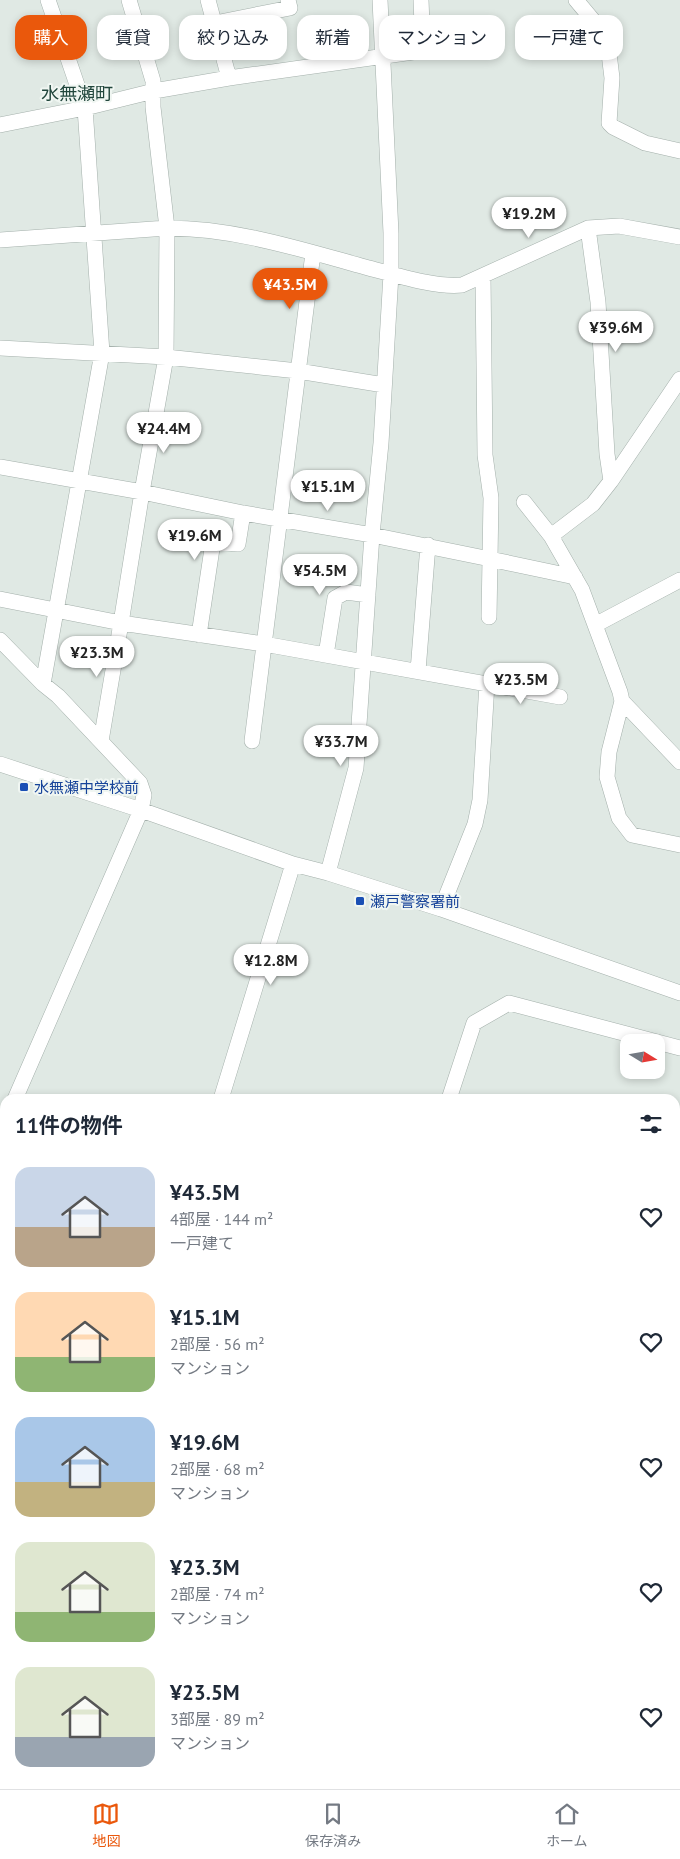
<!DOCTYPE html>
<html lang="ja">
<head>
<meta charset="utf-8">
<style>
	body { margin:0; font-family:"PT Sans","Noto Sans JP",sans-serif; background:#f6f6f7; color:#1f2937; height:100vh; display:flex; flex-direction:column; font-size:19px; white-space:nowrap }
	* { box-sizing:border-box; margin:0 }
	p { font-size:16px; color:#747a83 }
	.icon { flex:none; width:28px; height:28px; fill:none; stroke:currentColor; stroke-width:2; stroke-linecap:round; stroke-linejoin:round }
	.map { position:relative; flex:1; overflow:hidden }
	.details { position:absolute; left:0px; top:1094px; width:680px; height:696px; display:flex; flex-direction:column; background:#fff; border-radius:15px 15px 0 0; box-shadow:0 2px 8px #0003 }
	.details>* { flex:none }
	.banner { position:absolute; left:15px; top:15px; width:650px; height:45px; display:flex; gap:10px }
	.needle { width:32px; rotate:101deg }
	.buttons { position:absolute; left:620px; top:1034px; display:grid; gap:10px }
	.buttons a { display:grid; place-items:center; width:45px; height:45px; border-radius:10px; background:#fff; box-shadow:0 2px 8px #0003; font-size:25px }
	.price { position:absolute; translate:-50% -42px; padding:0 11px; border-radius:18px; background:#fff; color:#222; font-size:16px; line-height:32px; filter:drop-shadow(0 1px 2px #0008) }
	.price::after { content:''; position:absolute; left:50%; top:30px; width:15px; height:11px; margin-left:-8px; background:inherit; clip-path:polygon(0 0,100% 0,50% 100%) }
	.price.active { background:#ea580c; color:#fff }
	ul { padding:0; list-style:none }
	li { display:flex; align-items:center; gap:15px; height:125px; padding:0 15px }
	li span { display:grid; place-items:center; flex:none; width:140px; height:100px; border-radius:15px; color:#555 }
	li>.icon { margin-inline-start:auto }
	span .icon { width:60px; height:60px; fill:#fffc; stroke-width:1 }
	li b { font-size:21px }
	h2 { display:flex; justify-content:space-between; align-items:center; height:60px; padding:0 15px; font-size:21px }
	.pill { padding:0 18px; border-radius:15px; background:#fff; box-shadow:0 2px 8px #0003; font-size:18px; line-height:45px }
	.pill.active { background:#ea580c; color:#fff }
	.menu { display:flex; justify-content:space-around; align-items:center; height:70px; border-top:1px solid #e0e1e3; background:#fff; font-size:14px; color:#747a83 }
	.menu a { display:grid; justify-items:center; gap:2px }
	.menu .active { color:#ea580c }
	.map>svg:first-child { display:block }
	.forest { fill:url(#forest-crowns) }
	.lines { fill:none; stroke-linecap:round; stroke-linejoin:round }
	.minor-casing { stroke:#a4b0ab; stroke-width:16 }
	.minor { stroke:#fff; stroke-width:15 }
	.transit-dot { fill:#1a4fb4; stroke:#f0f6f2; stroke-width:2 }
	.labels { text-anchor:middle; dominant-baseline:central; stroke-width:4; stroke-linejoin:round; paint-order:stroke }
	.transit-label { font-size:15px; fill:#164399; stroke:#f0f6f2; text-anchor:start }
	.quarter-label { font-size:18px; fill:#21463c; stroke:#f0f6f2 }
</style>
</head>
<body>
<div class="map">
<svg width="680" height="1789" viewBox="0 0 680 1789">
	<defs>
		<pattern id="forest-crowns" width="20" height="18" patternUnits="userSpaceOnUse" patternTransform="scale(1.25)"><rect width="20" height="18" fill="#bbd8c2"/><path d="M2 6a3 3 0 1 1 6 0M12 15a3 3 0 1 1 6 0" fill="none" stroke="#a0baa7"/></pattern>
	</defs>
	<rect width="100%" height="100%" fill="#e0e9e4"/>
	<path class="forest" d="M 680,1115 L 680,1715 L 675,1727 L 675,1121 Z
		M 5,1559 L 5,1785 L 64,1785 L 71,1789 L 0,1789 L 0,1573 Z
		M 437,1785 L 650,1785 L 648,1789 L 436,1789 Z"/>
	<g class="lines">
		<defs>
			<path id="minor" d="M 129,0 L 153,81 L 153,107 L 167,228 L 166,357 L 298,371 L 384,385
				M 208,0 L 229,78
				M 421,0 L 423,50
				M 576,0 L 607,37 L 612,78 L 609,123 L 613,127 L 645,143 L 680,151
				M 215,23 L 290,8 L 288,0
				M 0,125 L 85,108 L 154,91 L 229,78 L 456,46
				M 588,228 L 598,302 L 607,454 L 611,481
				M 0,240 L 167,228 C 234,228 300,249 365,267 C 392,274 435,288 462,285 L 588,228 L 619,226 L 680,237
				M 0,348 L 166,357 L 142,492 L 121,623 L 264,644 L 560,697
				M 680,379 L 611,481 L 593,504 L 551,536 L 582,590 L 620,692 L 622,701 L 680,762
				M 0,467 L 142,492 L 243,513 L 372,535 L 490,559 L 491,498 L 485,455 L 483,276
				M 524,502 L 551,536
				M 0,599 L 121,623 L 101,741
				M 489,617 L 490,559 L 575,577
				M 595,625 L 680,580
				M 199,635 L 213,542 L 238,544 L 243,513
				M 0,640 L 43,684
				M 326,655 L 335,598 L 346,592 L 368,595
				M 418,671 L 428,545
				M 622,701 L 609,752 L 607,777 L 619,818 L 632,835 L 680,845
				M 252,741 L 313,253
				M 0,764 L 141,810 L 293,864 L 328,873 L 441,909 L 680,993
				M 328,873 L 356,768 L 372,535 L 381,443 L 391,274 L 391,233 L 380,0
				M 441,909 L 475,824 L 480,800 L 487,683
				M 15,1099 L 141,810 L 144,795 L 140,783 L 58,696 L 43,684 L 102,353 L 85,108 L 48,0
				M 221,1099 L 293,864
				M 449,1099 L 474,1023 L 509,1003 L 680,1048
				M 0,1133 L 5,1122
				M 675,1757 L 680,1764
				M 402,1789 L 403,1785"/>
		</defs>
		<use href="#minor" class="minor-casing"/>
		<use href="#minor" class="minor"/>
	</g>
	<g class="transit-dot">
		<rect x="19" y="782" width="10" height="10" rx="2.5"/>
		<rect x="355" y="896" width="10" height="10" rx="2.5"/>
	</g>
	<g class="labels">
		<g class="transit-label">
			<text x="34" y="787">水無瀬中学校前</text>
			<text x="370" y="901">瀬戸警察署前</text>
		</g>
		<g class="quarter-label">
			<text x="77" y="93">水無瀬町</text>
		</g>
	</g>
</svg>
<div class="buttons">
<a><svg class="needle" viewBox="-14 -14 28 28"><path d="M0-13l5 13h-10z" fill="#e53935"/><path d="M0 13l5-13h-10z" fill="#747a83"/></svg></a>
</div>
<b class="price" style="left:529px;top:239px">¥19.2M</b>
<b class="price active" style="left:290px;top:310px">¥43.5M</b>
<b class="price" style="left:616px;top:353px">¥39.6M</b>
<b class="price" style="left:164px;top:454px">¥24.4M</b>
<b class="price" style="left:328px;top:512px">¥15.1M</b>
<b class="price" style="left:195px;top:561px">¥19.6M</b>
<b class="price" style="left:320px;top:596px">¥54.5M</b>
<b class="price" style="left:97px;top:678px">¥23.3M</b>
<b class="price" style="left:521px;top:705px">¥23.5M</b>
<b class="price" style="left:341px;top:767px">¥33.7M</b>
<b class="price" style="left:271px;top:986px">¥12.8M</b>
<div class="banner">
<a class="pill active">購入</a>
<a class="pill">賃貸</a>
<a class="pill">絞り込み</a>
<a class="pill">新着</a>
<a class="pill">マンション</a>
<a class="pill">一戸建て</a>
</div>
<section class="details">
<h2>11件の物件<svg class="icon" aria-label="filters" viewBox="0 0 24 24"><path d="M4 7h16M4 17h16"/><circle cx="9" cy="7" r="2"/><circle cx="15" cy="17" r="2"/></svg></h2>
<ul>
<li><span style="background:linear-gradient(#c9d6e8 60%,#b9a48a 0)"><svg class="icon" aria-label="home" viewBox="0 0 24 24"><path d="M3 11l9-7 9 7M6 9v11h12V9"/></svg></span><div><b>¥43.5M</b><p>4部屋 · 144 m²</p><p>一戸建て</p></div><svg class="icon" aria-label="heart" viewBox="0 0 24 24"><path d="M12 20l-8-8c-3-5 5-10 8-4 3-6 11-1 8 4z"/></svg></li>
<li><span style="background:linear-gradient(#ffd9b3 65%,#8fb573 0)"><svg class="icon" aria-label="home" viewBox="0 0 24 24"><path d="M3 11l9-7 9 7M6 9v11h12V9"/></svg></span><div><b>¥15.1M</b><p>2部屋 · 56 m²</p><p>マンション</p></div><svg class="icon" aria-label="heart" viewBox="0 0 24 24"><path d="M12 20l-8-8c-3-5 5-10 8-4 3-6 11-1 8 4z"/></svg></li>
<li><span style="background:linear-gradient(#a9c7e8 65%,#c2b280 0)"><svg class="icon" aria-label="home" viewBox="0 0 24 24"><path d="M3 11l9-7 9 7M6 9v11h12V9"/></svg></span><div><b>¥19.6M</b><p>2部屋 · 68 m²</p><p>マンション</p></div><svg class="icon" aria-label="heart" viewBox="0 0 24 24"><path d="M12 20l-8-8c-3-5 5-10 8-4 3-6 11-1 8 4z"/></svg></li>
<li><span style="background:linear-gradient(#dfe7d0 70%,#8fb573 0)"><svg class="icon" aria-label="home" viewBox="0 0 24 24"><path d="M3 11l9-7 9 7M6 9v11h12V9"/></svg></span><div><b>¥23.3M</b><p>2部屋 · 74 m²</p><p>マンション</p></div><svg class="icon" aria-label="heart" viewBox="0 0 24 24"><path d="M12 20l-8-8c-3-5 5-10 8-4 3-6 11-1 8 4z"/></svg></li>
<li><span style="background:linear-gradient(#dfe7d0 70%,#9aa5b1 0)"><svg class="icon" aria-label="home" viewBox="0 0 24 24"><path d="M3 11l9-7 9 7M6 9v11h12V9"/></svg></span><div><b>¥23.5M</b><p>3部屋 · 89 m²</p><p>マンション</p></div><svg class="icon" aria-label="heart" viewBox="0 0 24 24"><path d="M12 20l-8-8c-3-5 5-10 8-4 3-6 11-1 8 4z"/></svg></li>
</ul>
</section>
</div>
<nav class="menu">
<a class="active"><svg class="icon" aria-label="map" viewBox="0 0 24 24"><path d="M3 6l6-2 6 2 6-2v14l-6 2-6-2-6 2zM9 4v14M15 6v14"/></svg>地図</a>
<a><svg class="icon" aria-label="saved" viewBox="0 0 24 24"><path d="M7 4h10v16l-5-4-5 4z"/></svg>保存済み</a>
<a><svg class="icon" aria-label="home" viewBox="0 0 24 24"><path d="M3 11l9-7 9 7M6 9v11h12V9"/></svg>ホーム</a>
</nav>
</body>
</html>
